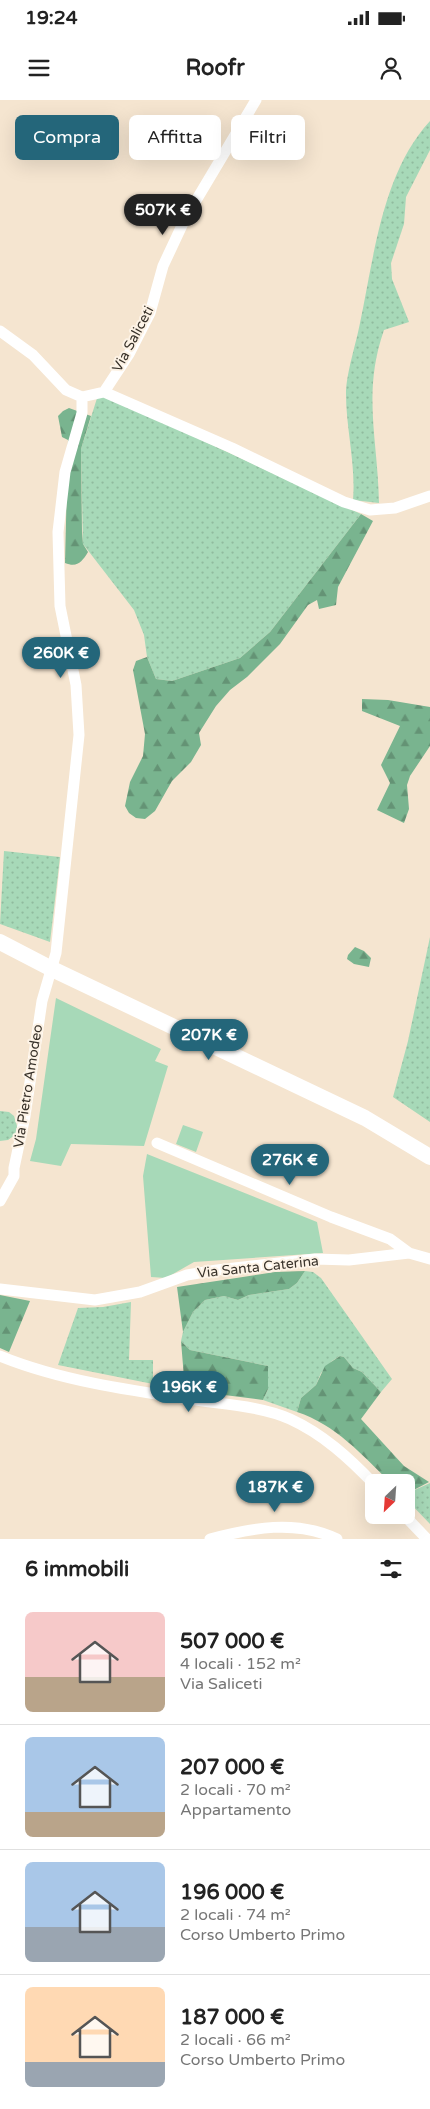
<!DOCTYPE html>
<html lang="it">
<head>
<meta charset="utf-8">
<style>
	body { margin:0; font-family:"Varela Round",sans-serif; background:#f2f2f2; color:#222; height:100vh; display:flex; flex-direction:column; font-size:19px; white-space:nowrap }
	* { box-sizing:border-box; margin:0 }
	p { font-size:16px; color:#767676 }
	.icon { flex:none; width:28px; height:28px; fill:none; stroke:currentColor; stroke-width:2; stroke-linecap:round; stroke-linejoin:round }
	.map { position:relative; height:1439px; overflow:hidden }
	.panel { display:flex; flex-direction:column; background:#fff; flex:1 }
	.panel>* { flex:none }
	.top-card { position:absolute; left:15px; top:15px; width:400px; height:45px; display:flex; gap:10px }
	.needle { width:32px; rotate:205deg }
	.tools { position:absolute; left:365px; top:1374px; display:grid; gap:10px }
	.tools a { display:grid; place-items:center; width:50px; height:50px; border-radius:8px; background:#fff; box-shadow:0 5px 20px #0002; font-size:25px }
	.price { position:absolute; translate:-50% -42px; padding:0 11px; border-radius:18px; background:#24667a; color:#fff; font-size:16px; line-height:32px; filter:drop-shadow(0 1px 2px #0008) }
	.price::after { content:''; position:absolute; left:50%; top:30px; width:15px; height:11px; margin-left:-8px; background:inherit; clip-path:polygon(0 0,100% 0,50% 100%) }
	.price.current { background:#222; color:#fff }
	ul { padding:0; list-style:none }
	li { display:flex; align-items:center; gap:15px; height:125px; padding:0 25px }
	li+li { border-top:1px solid #e0e0e0 }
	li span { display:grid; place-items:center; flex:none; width:140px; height:100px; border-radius:8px; color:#555 }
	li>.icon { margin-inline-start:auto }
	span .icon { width:60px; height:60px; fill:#fffc; stroke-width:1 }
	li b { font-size:21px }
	h2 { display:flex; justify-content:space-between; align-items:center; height:60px; padding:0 25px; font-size:21px }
	.pill { padding:0 18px; border-radius:8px; background:#fff; box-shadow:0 5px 20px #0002; font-size:18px; line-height:45px }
	.pill.current { background:#24667a; color:#fff }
	.status { display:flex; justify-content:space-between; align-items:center; height:35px; padding:0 25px; background:#fff; direction:ltr }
	.status svg { height:14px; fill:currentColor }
	header { display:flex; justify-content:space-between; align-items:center; height:65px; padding:0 25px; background:#fff; font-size:22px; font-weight:800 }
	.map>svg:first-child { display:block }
	.grass { fill:url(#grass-dots) }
	.forest { fill:url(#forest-firs) }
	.park { fill:#a7d9b8 }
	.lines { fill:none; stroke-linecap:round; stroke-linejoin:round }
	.street { stroke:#fff; stroke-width:11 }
	.secondary { stroke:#fff; stroke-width:16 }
	.labels { text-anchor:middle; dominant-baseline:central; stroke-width:4; stroke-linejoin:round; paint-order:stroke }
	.street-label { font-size:14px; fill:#38322a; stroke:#fdf3e6 }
</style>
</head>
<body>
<div class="status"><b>19:24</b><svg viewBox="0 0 49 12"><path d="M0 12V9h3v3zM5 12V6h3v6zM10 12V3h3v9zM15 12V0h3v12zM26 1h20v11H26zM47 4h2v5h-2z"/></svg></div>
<header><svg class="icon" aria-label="menu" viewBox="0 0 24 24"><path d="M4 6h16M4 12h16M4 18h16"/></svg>Roofr<svg class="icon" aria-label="person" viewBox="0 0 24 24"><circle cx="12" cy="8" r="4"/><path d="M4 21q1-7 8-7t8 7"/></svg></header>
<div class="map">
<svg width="430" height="1439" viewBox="0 0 430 1439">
	<defs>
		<pattern id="grass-dots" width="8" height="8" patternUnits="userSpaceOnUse" patternTransform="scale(1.25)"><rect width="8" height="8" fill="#a7d9b8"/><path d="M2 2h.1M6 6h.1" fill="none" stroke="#90bb9e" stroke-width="1.8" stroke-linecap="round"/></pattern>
		<pattern id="forest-firs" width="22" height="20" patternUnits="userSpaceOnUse" patternTransform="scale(1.25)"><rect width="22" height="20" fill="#79b48f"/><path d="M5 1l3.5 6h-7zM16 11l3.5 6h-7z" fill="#649375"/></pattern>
	</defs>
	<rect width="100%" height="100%" fill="#f5e5d0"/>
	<path class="grass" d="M 430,21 L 430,50 L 406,97 L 404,124 L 391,163 L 392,179 L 409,222 L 384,230 C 362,293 378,340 379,403 L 353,400 C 356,364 346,329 346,294 C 346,274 356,244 360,223 C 374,157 382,73 430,21 Z
		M 98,295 L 130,307 L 361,414 L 270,532 L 240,558 L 172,581 L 156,579 L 147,557 L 144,535 L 134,510 L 83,444 L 81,349 Z
		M 4,751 L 60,757 L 50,842 L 0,824 Z
		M 430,837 L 430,1022 L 393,997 L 408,941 Z
		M 0,1011 L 9,1012 L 14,1016 L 17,1026 L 15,1035 L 8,1040 L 0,1041 Z
		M 305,1171 L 313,1172 L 321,1178 L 392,1279 L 381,1292 L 362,1272 L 353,1268 L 344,1257 L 340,1256 L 332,1261 L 321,1273 L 316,1285 L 301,1298 L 297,1312 L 263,1300 L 268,1289 L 268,1266 L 190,1250 L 181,1241 L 183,1232 L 193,1212 L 205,1200 L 224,1196 L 238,1200 L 249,1195 L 289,1189 L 297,1183 Z
		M 131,1202 L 129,1260 L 153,1260 L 153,1284 L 58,1265 L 78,1208 L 103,1207 Z
		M 430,1383 L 430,1424 L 406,1399 L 406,1394 Z"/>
	<path class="forest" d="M 69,308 L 91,316 L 81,349 L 82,432 L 83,444 L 88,452 C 82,462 77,468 65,463 L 68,340 L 62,337 L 58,316 L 63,311 Z
		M 361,414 L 373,421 L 338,487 L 336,505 L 319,509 L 317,500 L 308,505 L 280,544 L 247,577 L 230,590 L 216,606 L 199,633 L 201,645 L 191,662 L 172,681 L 155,711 L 145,719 L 136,718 L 129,713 L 125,706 L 130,682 L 143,656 L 145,634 L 133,570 L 136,561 L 147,557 L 156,579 L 172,581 L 240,558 L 270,532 Z
		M 362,599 L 388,600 L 430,607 L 430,646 L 410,676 L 407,685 L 409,709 L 404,723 L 377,710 L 390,683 L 381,665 L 400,626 L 362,611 Z
		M 355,847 L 364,851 L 371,858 L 369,867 L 354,864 L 347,859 L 348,855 Z
		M 305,1171 L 297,1183 L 289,1189 L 249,1195 L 238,1200 L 224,1196 L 205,1200 L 193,1212 L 183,1232 L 177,1187 L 275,1172 Z
		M 0,1195 L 30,1201 L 9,1252 L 0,1248 Z
		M 181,1241 L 190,1250 L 268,1266 L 268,1289 L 263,1300 L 185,1290 Z
		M 340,1256 L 344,1257 L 353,1268 L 362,1272 L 381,1292 L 361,1319 L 404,1366 L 429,1382 L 406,1394 L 406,1382 L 390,1382 C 361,1354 336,1325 297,1312 L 301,1298 L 316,1285 L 325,1266 Z"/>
	<path class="park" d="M 56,898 L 161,949 L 155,961 L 168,966 L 144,1046 L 71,1044 L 61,1066 L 30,1061 L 36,1039 Z
		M 183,1025 L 203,1032 L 196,1052 L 176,1044 Z
		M 147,1054 L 317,1122 L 323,1153 L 194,1162 L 166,1178 L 151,1177 L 143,1076 Z"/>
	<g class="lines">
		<path class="street" d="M 0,231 L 33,255 L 66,290 L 82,297 L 104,292 L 232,348 L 344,402 L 370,410 L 395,408 L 430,396
			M 104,292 L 129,254 L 150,213 L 163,166 L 185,119 L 256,0
			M 157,1043 L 331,1117 L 390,1139 L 409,1153
			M 0,1101 L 14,1076 L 14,1068 L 25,1016 L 42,901 L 56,853 L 79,635 L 76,585 L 60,506 L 58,432 L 65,372 L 82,313 L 82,297
			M 0,1189 L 95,1200 L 140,1192 L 187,1175 L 217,1170 L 315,1159 L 349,1160 L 409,1153 L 430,1159
			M 0,1256 C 59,1280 127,1290 189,1299 C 220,1304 262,1306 290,1319 C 323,1334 349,1358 374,1384
			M 404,1415 L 427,1439
			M 210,1439 C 252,1428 295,1419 337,1439"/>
		<path class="secondary" d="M 0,842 L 50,868 L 365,1018 L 430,1057"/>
	</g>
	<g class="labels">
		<g class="street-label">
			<text transform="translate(133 239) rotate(-62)">Via Saliceti</text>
			<text transform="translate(28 986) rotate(-81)">Via Pietro Amodeo</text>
			<text transform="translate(258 1167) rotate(-6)">Via Santa Caterina</text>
		</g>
	</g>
</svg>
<div class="tools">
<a><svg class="needle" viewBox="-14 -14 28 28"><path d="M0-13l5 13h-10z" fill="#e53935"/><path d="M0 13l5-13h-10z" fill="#767676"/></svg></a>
</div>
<b class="price current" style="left:163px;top:136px">507K €</b>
<b class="price" style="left:61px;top:579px">260K €</b>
<b class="price" style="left:209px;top:961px">207K €</b>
<b class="price" style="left:290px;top:1086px">276K €</b>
<b class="price" style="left:189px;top:1313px">196K €</b>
<b class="price" style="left:275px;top:1413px">187K €</b>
<div class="top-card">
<a class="pill current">Compra</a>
<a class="pill">Affitta</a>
<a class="pill">Filtri</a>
</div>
</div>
<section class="panel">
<h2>6 immobili<svg class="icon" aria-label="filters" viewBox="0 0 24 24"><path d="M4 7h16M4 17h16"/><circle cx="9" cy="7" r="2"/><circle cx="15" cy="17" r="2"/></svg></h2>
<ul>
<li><span style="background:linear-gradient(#f6c9c9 65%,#b9a48a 0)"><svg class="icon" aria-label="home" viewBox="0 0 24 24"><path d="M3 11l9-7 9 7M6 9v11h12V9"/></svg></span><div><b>507 000 €</b><p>4 locali · 152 m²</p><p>Via Saliceti</p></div></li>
<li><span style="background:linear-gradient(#a9c7e8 75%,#b9a48a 0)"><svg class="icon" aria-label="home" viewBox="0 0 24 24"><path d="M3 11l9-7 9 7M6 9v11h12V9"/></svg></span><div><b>207 000 €</b><p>2 locali · 70 m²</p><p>Appartamento</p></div></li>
<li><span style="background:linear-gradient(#a9c7e8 65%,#9aa5b1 0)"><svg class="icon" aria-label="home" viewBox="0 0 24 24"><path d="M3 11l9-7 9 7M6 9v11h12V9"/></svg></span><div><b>196 000 €</b><p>2 locali · 74 m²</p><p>Corso Umberto Primo</p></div></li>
<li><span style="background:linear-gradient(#ffd9b3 75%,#9aa5b1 0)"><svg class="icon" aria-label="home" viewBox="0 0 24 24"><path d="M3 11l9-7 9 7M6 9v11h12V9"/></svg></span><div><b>187 000 €</b><p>2 locali · 66 m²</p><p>Corso Umberto Primo</p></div></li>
</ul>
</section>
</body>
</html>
